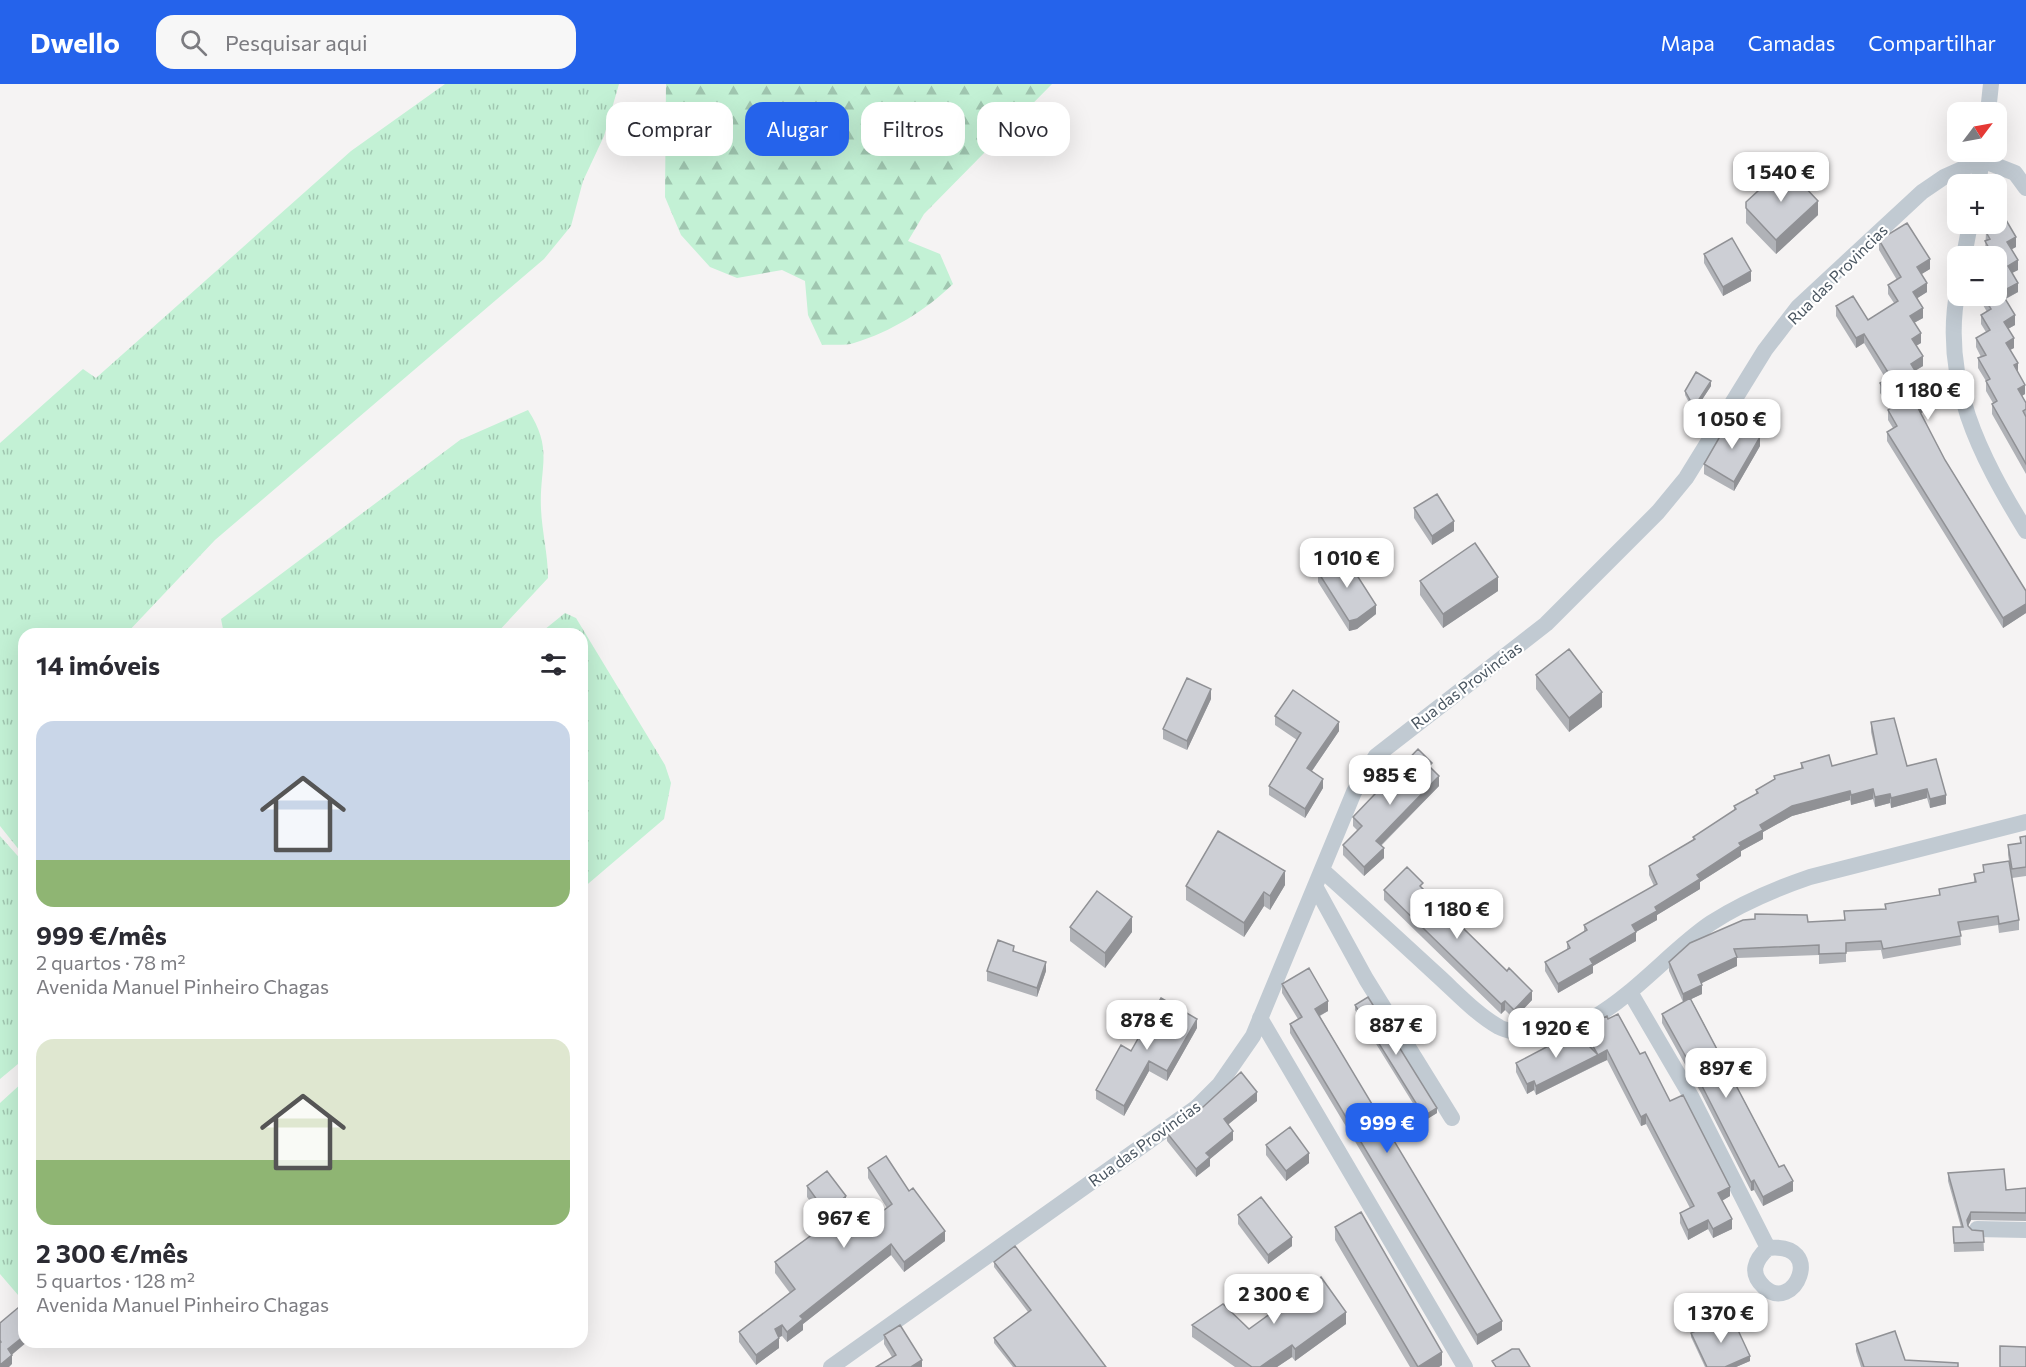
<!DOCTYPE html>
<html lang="pt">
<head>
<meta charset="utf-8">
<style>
	body { margin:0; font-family:Commissioner,sans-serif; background:#f7f7f7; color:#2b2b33; height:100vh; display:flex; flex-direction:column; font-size:22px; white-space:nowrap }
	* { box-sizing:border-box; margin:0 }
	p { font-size:20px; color:#7c7c81 }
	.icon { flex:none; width:33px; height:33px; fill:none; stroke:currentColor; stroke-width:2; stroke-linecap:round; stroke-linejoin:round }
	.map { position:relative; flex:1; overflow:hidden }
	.drawer { position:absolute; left:18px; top:544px; width:570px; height:720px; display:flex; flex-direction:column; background:#fff; border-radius:18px; box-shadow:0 6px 24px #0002 }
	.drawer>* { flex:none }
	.top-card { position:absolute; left:606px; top:18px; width:570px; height:54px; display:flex; gap:12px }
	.needle { width:39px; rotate:58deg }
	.tools { position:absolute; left:1947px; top:18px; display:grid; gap:12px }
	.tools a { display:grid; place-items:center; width:60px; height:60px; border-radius:12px; background:#fff; box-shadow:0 6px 24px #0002; font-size:30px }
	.price { position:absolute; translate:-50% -51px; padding:0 14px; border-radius:12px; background:#fff; color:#222; font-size:20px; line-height:39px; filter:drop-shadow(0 2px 3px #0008) }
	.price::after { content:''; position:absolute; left:50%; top:36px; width:18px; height:14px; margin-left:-9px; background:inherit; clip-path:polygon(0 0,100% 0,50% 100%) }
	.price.active { background:#2563eb; color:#fff }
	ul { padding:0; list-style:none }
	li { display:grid; align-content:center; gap:12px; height:318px; padding:0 18px }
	li span { display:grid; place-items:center; height:186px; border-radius:18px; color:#555 }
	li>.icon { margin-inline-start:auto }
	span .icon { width:108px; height:108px; fill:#fffc; stroke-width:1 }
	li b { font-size:26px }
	h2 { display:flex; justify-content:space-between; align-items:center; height:72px; padding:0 18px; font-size:26px }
	.tag { padding:0 21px; border-radius:18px; background:#fff; box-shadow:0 6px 24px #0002; font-size:21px; line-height:54px }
	.tag.active { background:#2563eb; color:#fff }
	header { display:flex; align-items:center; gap:36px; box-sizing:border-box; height:84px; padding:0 30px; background:#2563eb; color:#fff }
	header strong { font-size:28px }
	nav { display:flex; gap:33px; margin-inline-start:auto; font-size:21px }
	.search { width:420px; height:54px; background:#f7f7f7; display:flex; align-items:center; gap:15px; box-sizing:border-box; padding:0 21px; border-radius:18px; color:#7c7c81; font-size:22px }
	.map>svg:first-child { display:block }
	.grass { fill:url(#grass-tufts) }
	.forest { fill:url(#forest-firs) }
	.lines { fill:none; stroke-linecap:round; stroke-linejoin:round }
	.minor { stroke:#c1cad2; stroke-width:16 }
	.wall { fill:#b0b2b7 }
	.shaded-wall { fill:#909195 }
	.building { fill:#cdcfd5; stroke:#909195; stroke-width:1.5 }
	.labels { text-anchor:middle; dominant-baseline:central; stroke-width:4.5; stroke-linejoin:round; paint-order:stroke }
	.street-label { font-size:16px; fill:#4a5661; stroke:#fff }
</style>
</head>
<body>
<header>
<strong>Dwello</strong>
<div class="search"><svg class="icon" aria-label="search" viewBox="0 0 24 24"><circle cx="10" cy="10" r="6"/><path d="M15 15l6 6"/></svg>Pesquisar aqui</div>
<nav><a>Mapa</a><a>Camadas</a><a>Compartilhar</a></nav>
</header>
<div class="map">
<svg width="2026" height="1283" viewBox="0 0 2026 1283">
	<defs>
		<pattern id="grass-tufts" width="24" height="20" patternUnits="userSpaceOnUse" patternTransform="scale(1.5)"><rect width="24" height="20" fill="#c3f1d5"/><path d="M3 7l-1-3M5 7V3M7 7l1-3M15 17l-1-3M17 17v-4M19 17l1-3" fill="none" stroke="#a0c6b0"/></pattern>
		<pattern id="forest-firs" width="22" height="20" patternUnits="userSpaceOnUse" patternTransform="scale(1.5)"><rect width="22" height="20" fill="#c3f1d5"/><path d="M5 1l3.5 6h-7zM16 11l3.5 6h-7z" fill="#a0c6b0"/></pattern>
	</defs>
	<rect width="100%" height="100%" fill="#f5f3f3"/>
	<path class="grass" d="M 445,0 L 619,0 L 604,52 L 583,97 L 571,142 L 544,175 L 215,456 L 126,550 L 24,550 L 24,772 L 0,742 L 0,359 L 83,285 L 96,294 L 351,67 Z
		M 528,326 C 554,366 539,383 541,425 C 542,448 548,470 548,494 L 496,550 L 224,550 L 221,535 L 460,356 Z
		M 565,529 L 576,534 L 665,681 L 671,699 L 664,735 L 582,805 L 582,550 L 539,550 Z
		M 0,752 L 24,779 L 24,975 L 0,995 Z
		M 24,997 L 24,1218 L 0,1190 L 0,1019 Z"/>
	<path class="forest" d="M 666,0 L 1052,0 L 924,130 L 908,157 L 940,170 L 953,200 C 926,226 891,248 854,259 C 845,262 832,260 822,261 L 808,231 L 805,197 L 782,186 L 737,194 L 710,183 L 681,151 L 665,113 Z"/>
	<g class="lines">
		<path class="minor" d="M 1988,28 L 1991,0
			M 1978,100 L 1983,69
			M 1964,172 L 1970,140
			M 1958,204 C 1940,296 1980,372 2026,447
			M 1322,786 C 1360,820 1398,855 1436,890 C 1456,908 1476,930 1499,943 C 1504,946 1511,947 1516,948 C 1593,967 1654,877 1711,839 C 1742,819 1775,805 1810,793 L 2026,738
			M 1315,802 L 1366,895 L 1452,1034
			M 1630,908 L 1692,1014 L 1768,1164 C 1755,1176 1749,1189 1764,1203 C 1794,1231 1827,1158 1768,1164
			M 1260,934 L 1465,1283
			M 1977,1145 L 2026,1146
			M 831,1283 L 1197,1023 L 1219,1001 L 1253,952 L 1354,708 L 1376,672 L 1546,540 L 1658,428 L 1686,394 L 1765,266 L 1798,223 L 1922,108 L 1944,93 L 1982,76 L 2015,89 L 2026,104"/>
	</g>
	<path class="wall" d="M 1746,118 L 1818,131 L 1776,170 L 1746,139 Z
		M 1986,148 L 2016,163 L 2011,165 L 2018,186 L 2012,189 L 2018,208 L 2006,215 L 2015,241 L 2008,245 L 2014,264 L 2010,266 L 2025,310 L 2022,312 L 2026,319 L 2026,390 L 1992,330 L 1992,320 L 1993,319 L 1986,307 L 1986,297 L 1978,284 L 1978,274 L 1981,273 L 1976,263 L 1976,254 L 1986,248 L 1981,240 L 1981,231 L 1987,228 L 1978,212 L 1996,212 L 1987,170 L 1985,167 Z
		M 1879,156 L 1930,185 L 1921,190 L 1927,208 L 1917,214 L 1923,234 L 1914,239 L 1921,259 L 1916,262 L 1923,282 L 1915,287 L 1925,312 L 1924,313 L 1926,326 L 1920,329 L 1945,376 L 2026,507 L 2026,529 L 2003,544 L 1887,357 L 1887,348 L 1893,344 L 1888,336 L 1888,326 L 1890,324 L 1880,309 L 1880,299 L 1886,295 L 1864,259 L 1856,264 L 1836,232 L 1836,222 L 1868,236 L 1894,219 L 1888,210 L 1888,201 L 1897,196 L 1879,166 Z
		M 1704,170 L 1751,197 L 1723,212 L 1704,179 Z
		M 1711,302 L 1694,328 L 1685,311 L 1685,307 Z
		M 1760,362 L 1734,407 L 1704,390 L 1704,380 Z
		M 1414,424 L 1454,447 L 1432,461 L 1414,434 Z
		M 1318,488 L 1376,530 L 1357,545 L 1349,547 L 1318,498 Z
		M 1420,497 L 1498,507 L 1443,544 L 1420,511 Z
		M 1536,591 L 1602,623 L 1569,648 L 1536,605 Z
		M 1211,615 L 1187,666 L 1163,655 L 1163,645 Z
		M 1275,632 L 1339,647 L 1312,687 L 1323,704 L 1305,734 L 1269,711 L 1269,702 L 1297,656 L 1275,641 Z
		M 1871,638 L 1907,682 L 1946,720 L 1930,724 L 1927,714 L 1891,724 L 1890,719 L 1875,723 L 1873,715 L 1851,721 L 1850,716 L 1792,732 L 1763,748 L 1763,755 L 1741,767 L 1741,772 L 1700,798 L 1700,805 L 1657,831 L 1657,836 L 1636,848 L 1636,857 L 1593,882 L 1593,889 L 1558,909 L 1545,887 L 1545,878 L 1567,866 L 1567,858 L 1584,848 L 1584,841 L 1654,802 L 1649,791 L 1649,782 L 1693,756 L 1693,753 L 1734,727 L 1734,722 L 1756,710 L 1756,706 L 1774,696 L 1774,692 L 1801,685 L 1801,679 L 1832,682 L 1876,670 L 1871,648 Z
		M 1432,685 L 1439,702 L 1381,762 L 1384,774 L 1364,792 L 1343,771 L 1343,761 L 1358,747 L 1353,742 L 1353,733 Z
		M 2026,752 L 2026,792 L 2012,794 L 2008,771 L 2008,761 L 2020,759 L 2020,753 Z
		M 1983,781 L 2019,836 L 2019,846 L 1999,849 L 1998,841 L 1960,847 L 1961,861 L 1883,875 L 1881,866 L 1846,868 L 1846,878 L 1819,880 L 1819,871 L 1737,874 L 1737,882 L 1701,899 L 1702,910 L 1691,915 L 1779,1083 L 1793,1107 L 1763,1122 L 1754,1106 L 1751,1107 L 1701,1009 L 1662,939 L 1662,930 L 1683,918 L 1669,887 L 1669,878 L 1808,838 L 1844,836 L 1844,827 L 1885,825 L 1885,820 L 1939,811 L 1939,805 L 1974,798 L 1974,790 L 1983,788 Z
		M 1285,801 L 1270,826 L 1264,822 L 1244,853 L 1186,816 L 1186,802 Z
		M 1423,805 L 1532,916 L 1514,935 L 1505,926 L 1501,930 L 1384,816 L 1384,806 Z
		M 1070,843 L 1132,848 L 1105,884 L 1070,857 Z
		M 987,887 L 1046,887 L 1037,913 L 987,897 Z
		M 1282,900 L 1328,927 L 1320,932 L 1502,1246 L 1477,1261 L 1290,949 L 1290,940 L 1298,935 L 1282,909 Z
		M 1355,921 L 1437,1029 L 1424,1037 L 1355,926 Z
		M 1608,935 L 1640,970 L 1730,1112 L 1722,1117 L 1732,1145 L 1713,1154 L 1708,1145 L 1688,1156 L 1680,1139 L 1680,1129 L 1690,1124 L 1646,1040 L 1641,1042 L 1607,976 L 1536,1011 L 1534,1006 L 1527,1010 L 1516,988 L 1516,979 L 1586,959 L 1583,954 L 1583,944 Z
		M 1197,944 L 1167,997 L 1149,987 L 1124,1032 L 1096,1015 L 1096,1006 L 1131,967 Z
		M 1257,1017 L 1228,1040 L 1233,1056 L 1210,1075 L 1210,1082 L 1196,1093 L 1167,1057 L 1167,1049 Z
		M 1266,1061 L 1309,1079 L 1286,1097 L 1266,1071 Z
		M 868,1084 L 909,1107 L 945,1157 L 904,1188 L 891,1171 L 803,1240 L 803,1246 L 787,1258 L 782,1252 L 779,1253 L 779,1264 L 756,1281 L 739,1258 L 739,1248 L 790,1209 L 775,1189 L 775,1178 L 813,1150 L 813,1142 L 823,1135 L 807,1113 L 807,1102 L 846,1123 L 845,1124 L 860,1144 L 887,1124 L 868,1094 Z
		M 1948,1089 L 2006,1106 L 2026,1104 L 2026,1137 L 1971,1136 L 1968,1142 L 1972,1146 L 1983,1147 L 1984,1167 L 1954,1168 L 1953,1143 L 1961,1143 L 1948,1097 Z
		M 1238,1131 L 1292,1162 L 1268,1180 L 1238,1140 Z
		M 1335,1143 L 1442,1281 L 1439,1283 L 1410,1283 L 1335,1156 Z
		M 994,1178 L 1106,1283 L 1013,1283 L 994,1259 L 994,1254 L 1028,1228 L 994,1183 Z
		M 1346,1240 L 1295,1277 L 1292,1273 L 1277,1283 L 1235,1283 L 1192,1253 L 1192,1241 L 1249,1245 Z
		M 1691,1249 L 1750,1277 L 1736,1283 L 1705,1283 L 1691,1253 Z
		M 884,1251 L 922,1283 L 892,1273 L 884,1260 Z
		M 1856,1260 L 1905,1276 L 1958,1283 L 1861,1283 L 1856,1267 Z"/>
	<path class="shaded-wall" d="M 1818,117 L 1818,131 L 1776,170 L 1776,156 Z
		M 2016,153 L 2016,163 L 2007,168 L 2007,158 Z
		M 1930,175 L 1930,185 L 1917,193 L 1917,183 Z
		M 2018,176 L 2018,186 L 2008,191 L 2008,182 Z
		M 1751,187 L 1751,197 L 1723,212 L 1723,203 Z
		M 1927,199 L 1927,208 L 1913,217 L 1913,208 Z
		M 2018,199 L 2018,208 L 2001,217 L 2001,208 Z
		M 1923,224 L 1923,234 L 1910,241 L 1910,232 Z
		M 2015,231 L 2015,241 L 2004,247 L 2004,238 Z
		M 1921,249 L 1921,259 L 1912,264 L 1912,255 Z
		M 1864,250 L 1864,259 L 1856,264 L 1856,254 Z
		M 2014,254 L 2014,264 L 2006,268 L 2006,259 Z
		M 1923,272 L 1923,282 L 1911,289 L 1911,280 Z
		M 2018,279 L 2018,288 L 2014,281 Z
		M 1711,297 L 1711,302 L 1694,328 L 1694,323 Z
		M 2025,301 L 2025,310 L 2018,314 L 2018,305 Z
		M 1925,303 L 1925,312 L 1919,316 L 1919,306 Z
		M 1926,317 L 1926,326 L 1917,332 L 1917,322 Z
		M 1760,353 L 1760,362 L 1734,407 L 1734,398 Z
		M 1454,437 L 1454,447 L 1432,461 L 1432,452 Z
		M 1498,493 L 1498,507 L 1443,544 L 1443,530 Z
		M 2026,520 L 2026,529 L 2003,544 L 2003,534 Z
		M 1376,521 L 1376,530 L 1357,545 L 1349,547 L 1349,537 Z
		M 1211,605 L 1211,615 L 1187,666 L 1187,657 Z
		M 1602,608 L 1602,623 L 1569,648 L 1569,634 Z
		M 1339,638 L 1339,647 L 1307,694 L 1307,684 Z
		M 1439,692 L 1439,702 L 1376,766 L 1376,757 Z
		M 1323,695 L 1323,704 L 1305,734 L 1305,725 Z
		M 1873,705 L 1873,715 L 1851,721 L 1851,711 Z
		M 1927,705 L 1927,714 L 1891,724 L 1891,714 Z
		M 1850,707 L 1850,716 L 1792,732 L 1763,748 L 1763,755 L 1741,767 L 1741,772 L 1700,798 L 1700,805 L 1657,831 L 1657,836 L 1636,848 L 1636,857 L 1593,882 L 1593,889 L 1558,909 L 1558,900 L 1655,823 L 1739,759 L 1760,741 L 1792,722 Z
		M 1890,710 L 1890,719 L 1875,723 L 1875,713 Z
		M 1946,711 L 1946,720 L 1930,724 L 1930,715 Z
		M 1384,764 L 1384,774 L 1364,792 L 1364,783 Z
		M 1285,787 L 1285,801 L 1270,826 L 1270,812 Z
		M 1264,808 L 1264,822 L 1244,853 L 1244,839 Z
		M 1132,833 L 1132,848 L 1105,884 L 1105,869 Z
		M 1737,873 L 1737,882 L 1698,901 L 1698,891 Z
		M 1046,878 L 1046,887 L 1037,913 L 1037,904 Z
		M 1702,901 L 1702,910 L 1683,919 L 1683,910 Z
		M 1532,907 L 1532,916 L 1514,935 L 1514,926 Z
		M 1328,917 L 1328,927 L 1315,934 L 1315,925 Z
		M 1505,917 L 1505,926 L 1501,930 L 1501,920 Z
		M 1197,935 L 1197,944 L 1167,997 L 1167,987 Z
		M 1607,966 L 1607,976 L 1598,980 L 1598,971 Z
		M 1598,971 L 1598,980 L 1536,1011 L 1536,1002 Z
		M 1149,977 L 1149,987 L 1124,1032 L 1124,1022 Z
		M 1534,997 L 1534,1006 L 1527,1010 L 1527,1000 Z
		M 1257,1008 L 1257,1017 L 1224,1044 L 1224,1035 Z
		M 1437,1024 L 1437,1029 L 1424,1037 L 1424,1032 Z
		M 1646,1030 L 1646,1040 L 1641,1042 L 1641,1033 Z
		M 1233,1047 L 1233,1056 L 1210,1075 L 1210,1082 L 1196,1093 L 1196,1085 L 1206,1069 Z
		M 1309,1069 L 1309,1079 L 1286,1097 L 1286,1087 Z
		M 1754,1096 L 1754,1106 L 1751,1107 L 1751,1098 Z
		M 1793,1097 L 1793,1107 L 1763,1122 L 1763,1113 Z
		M 1730,1103 L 1730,1112 L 1718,1119 L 1718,1109 Z
		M 846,1112 L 846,1123 L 840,1127 L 840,1117 Z
		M 1971,1128 L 1971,1136 L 1967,1144 L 1967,1136 Z
		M 1732,1135 L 1732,1145 L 1713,1154 L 1713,1145 Z
		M 1708,1136 L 1708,1145 L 1688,1156 L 1688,1146 Z
		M 945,1147 L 945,1157 L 904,1188 L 904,1178 Z
		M 1292,1153 L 1292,1162 L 1268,1180 L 1268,1171 Z
		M 891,1160 L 891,1171 L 803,1240 L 803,1246 L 787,1258 L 787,1248 L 800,1232 Z
		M 1346,1228 L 1346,1240 L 1295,1277 L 1295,1265 Z
		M 1502,1237 L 1502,1246 L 1477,1261 L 1477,1251 Z
		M 782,1241 L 782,1252 L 775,1255 L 775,1245 Z
		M 24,1252 L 24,1258 L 27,1258 L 8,1274 L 8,1265 Z
		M 779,1254 L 779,1264 L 756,1281 L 756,1271 Z
		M 1292,1261 L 1292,1273 L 1277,1283 L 1260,1283 Z
		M 1442,1268 L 1442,1281 L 1439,1283 L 1418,1283 Z
		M 12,1271 L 12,1280 L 9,1283 L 0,1283 L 0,1281 Z
		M 1750,1272 L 1750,1277 L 1736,1283 L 1725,1283 Z
		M 922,1276 L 922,1283 L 911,1283 Z"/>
	<path class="building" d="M 1785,82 L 1818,117 L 1776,156 L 1746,124 L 1746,118 Z
		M 2006,136 L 2016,153 L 2007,158 L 2018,176 L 2008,182 L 2018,199 L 2001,208 L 2015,231 L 2004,238 L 2014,254 L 2006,259 L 2018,279 L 2014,281 L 2025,301 L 2018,305 L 2026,319 L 2026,325 L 2023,327 L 2026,333 L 2026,380 L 1992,320 L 1997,317 L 1986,297 L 1990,295 L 1978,274 L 1986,271 L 1976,254 L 1990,246 L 1981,231 L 1991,225 L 1983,212 L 1996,212 L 1996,172 L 1982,172 L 1991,168 L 1985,157 L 1990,155 L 1986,148 Z
		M 1907,139 L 1930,175 L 1917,183 L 1927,199 L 1913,208 L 1923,224 L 1910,232 L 1921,249 L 1912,255 L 1923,272 L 1911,280 L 1925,303 L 1919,306 L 1926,317 L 1917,322 L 1945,376 L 2026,507 L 2026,520 L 2003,534 L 1887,348 L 1897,342 L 1888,326 L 1894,322 L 1880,299 L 1891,293 L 1864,250 L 1856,254 L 1836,222 L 1853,212 L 1868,236 L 1898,217 L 1888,201 L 1901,193 L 1879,156 Z
		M 1732,154 L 1751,187 L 1723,203 L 1704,170 Z
		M 1696,288 L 1711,297 L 1694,323 L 1685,307 Z
		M 1730,335 L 1760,353 L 1734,398 L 1704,380 Z
		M 1437,410 L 1454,437 L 1432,452 L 1414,424 Z
		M 1475,459 L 1498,493 L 1443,530 L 1420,497 Z
		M 1344,471 L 1376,521 L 1357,535 L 1349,537 L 1318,488 Z
		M 1569,565 L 1602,608 L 1569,634 L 1536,591 Z
		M 1187,594 L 1211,605 L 1187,657 L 1163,645 Z
		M 1293,606 L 1339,638 L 1307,684 L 1323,695 L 1305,725 L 1269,702 L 1301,649 L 1275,632 Z
		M 1894,634 L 1907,682 L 1936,675 L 1946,711 L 1930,715 L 1927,705 L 1891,714 L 1890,710 L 1875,713 L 1873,705 L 1851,711 L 1850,707 L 1792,722 L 1760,741 L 1763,746 L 1739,759 L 1741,762 L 1697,791 L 1700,795 L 1655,823 L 1657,827 L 1632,841 L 1636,848 L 1590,875 L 1593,880 L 1558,900 L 1545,878 L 1570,864 L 1567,858 L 1587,846 L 1584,841 L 1657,800 L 1649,782 L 1695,755 L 1693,753 L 1736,725 L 1734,722 L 1758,709 L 1756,706 L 1775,695 L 1774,692 L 1803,684 L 1801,679 L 1829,671 L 1832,682 L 1877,670 L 1871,638 Z
		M 1418,665 L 1432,679 L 1429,682 L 1439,692 L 1376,757 L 1384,764 L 1364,783 L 1343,761 L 1362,742 L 1353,733 Z
		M 1218,747 L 1285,787 L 1270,812 L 1264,808 L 1244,839 L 1186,802 Z
		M 2026,752 L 2026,783 L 2012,785 L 2008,761 L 2021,759 L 2020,753 Z
		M 2009,777 L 2019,836 L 1999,840 L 1998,832 L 1958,838 L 1961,852 L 1883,865 L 1881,857 L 1846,859 L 1846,869 L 1819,870 L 1819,861 L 1734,865 L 1737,873 L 1698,891 L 1702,901 L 1683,910 L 1669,878 L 1690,859 L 1743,836 L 1755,835 L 1755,830 L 1807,831 L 1808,838 L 1845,836 L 1844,827 L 1886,825 L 1885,820 L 1940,811 L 1939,805 L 1976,798 L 1974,790 L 1984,788 L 1983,781 Z
		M 1407,783 L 1423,799 L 1420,802 L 1507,887 L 1509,884 L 1532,907 L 1514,926 L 1505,917 L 1501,920 L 1384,806 Z
		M 1097,807 L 1132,833 L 1105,869 L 1070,843 Z
		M 998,856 L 1014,862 L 1013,867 L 1046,878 L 1037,904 L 987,887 Z
		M 1309,884 L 1328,917 L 1315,925 L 1502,1237 L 1477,1251 L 1290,940 L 1302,933 L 1282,900 Z
		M 1368,913 L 1437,1024 L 1424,1032 L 1355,921 Z
		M 1161,914 L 1197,935 L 1167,987 L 1149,977 L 1124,1022 L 1096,1006 L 1121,961 L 1131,967 Z
		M 1690,914 L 1779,1083 L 1784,1081 L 1793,1097 L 1763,1113 L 1754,1096 L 1751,1098 L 1701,1000 L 1662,930 Z
		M 1618,930 L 1640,970 L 1645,968 L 1670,1017 L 1683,1011 L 1730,1103 L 1718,1109 L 1732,1135 L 1713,1145 L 1708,1136 L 1688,1146 L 1680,1129 L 1694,1122 L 1646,1030 L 1641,1033 L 1607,966 L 1598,971 L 1583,944 L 1607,932 L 1608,935 Z
		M 1575,948 L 1598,971 L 1536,1002 L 1534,997 L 1527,1000 L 1516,979 Z
		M 1241,988 L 1257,1008 L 1224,1035 L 1233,1047 L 1206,1069 L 1210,1073 L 1196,1085 L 1167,1049 L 1203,1023 Z
		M 1290,1043 L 1309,1069 L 1286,1087 L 1266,1061 Z
		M 886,1072 L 909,1107 L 913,1104 L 945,1147 L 904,1178 L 891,1160 L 800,1232 L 803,1235 L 787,1248 L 782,1241 L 775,1245 L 779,1254 L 756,1271 L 739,1248 L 795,1205 L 775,1178 L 817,1147 L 813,1142 L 828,1131 L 807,1102 L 827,1087 L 846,1112 L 840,1117 L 860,1144 L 892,1120 L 868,1084 Z
		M 2004,1085 L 2006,1106 L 2026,1104 L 2026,1129 L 1971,1128 L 1967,1136 L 1968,1142 L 1972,1146 L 1983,1147 L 1984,1158 L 1954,1159 L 1953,1143 L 1963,1143 L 1948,1089 Z
		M 1261,1113 L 1292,1153 L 1268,1171 L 1238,1131 Z
		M 1361,1128 L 1442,1268 L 1418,1283 L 1335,1143 Z
		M 1015,1162 L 1106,1283 L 1016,1283 L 994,1254 L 1031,1226 L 994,1178 Z
		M 1321,1193 L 1346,1228 L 1295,1265 L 1292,1261 L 1260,1283 L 1252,1283 L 1192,1241 L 1223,1220 L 1249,1245 Z
		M 19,1223 L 24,1230 L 24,1252 L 8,1265 L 12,1271 L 0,1281 L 0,1259 L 1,1258 L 0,1256 L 0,1239 Z
		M 1731,1231 L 1750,1272 L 1725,1283 L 1707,1283 L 1691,1249 Z
		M 900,1241 L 922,1276 L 911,1283 L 876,1283 L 896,1271 L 884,1251 Z
		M 1895,1247 L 1905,1276 L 1958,1279 L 1958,1283 L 1864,1283 L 1856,1260 Z
		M 2000,1262 L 2026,1263 L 2026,1283 L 2000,1283 Z
		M 1512,1265 L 1519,1265 L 1530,1283 L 1496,1283 L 1492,1277 Z"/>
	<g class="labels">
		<g class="street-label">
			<text transform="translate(1837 190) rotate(-45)">Rua das Provincias</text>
			<text transform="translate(1466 601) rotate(-37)">Rua das Provincias</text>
			<text transform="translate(1144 1059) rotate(-36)">Rua das Provincias</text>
		</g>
	</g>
</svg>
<div class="tools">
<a><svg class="needle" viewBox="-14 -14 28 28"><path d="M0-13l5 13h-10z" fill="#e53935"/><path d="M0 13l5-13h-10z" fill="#7c7c81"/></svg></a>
<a>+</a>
<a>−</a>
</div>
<b class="price" style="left:1781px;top:119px">1 540 €</b>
<b class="price" style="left:1928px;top:337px">1 180 €</b>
<b class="price" style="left:1732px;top:366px">1 050 €</b>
<b class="price" style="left:1347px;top:505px">1 010 €</b>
<b class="price" style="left:1390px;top:722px">985 €</b>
<b class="price" style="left:1457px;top:856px">1 180 €</b>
<b class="price" style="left:1147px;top:967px">878 €</b>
<b class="price" style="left:1396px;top:972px">887 €</b>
<b class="price" style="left:1556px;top:975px">1 920 €</b>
<b class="price" style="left:1726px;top:1015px">897 €</b>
<b class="price active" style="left:1387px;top:1070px">999 €</b>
<b class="price" style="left:844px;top:1165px">967 €</b>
<b class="price" style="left:1274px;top:1241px">2 300 €</b>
<b class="price" style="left:1721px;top:1260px">1 370 €</b>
<div class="top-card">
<a class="tag">Comprar</a>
<a class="tag active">Alugar</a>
<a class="tag">Filtros</a>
<a class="tag">Novo</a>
</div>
<section class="drawer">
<h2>14 imóveis<svg class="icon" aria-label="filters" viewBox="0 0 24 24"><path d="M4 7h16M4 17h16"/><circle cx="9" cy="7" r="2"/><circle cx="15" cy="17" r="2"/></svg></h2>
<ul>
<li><span style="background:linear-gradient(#c9d6e8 75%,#8fb573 0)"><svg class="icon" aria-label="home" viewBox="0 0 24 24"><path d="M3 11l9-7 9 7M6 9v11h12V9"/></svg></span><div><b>999 €/mês</b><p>2 quartos · 78 m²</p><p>Avenida Manuel Pinheiro Chagas</p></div></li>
<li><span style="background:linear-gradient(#dfe7d0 65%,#8fb573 0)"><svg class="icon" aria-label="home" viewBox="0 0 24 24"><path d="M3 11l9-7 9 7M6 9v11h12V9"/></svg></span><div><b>2 300 €/mês</b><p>5 quartos · 128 m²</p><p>Avenida Manuel Pinheiro Chagas</p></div></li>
</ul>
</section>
</div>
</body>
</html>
